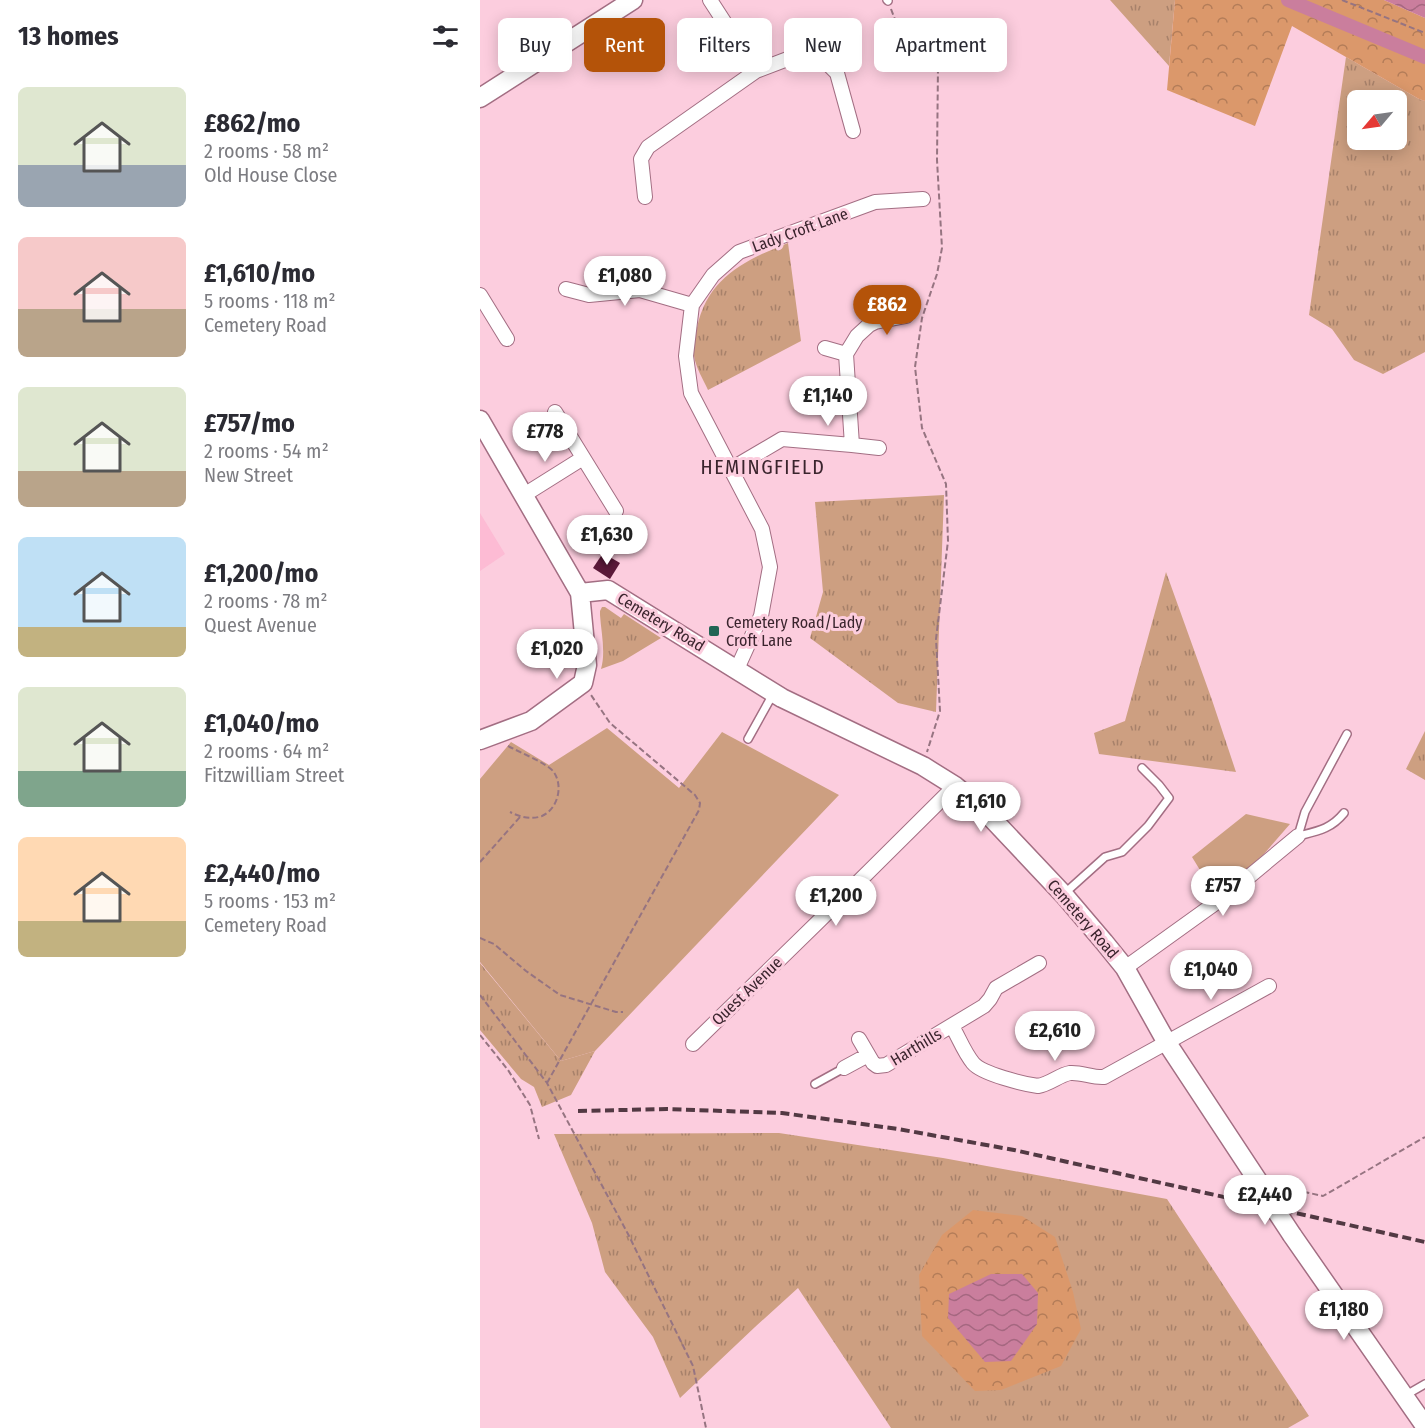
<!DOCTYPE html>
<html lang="en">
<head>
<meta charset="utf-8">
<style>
	body { margin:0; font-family:"Fira Sans Condensed",sans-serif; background:#f7f7f7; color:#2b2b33; height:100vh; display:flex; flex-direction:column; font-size:22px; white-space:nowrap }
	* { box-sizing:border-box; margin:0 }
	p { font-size:20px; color:#7c7c81 }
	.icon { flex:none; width:33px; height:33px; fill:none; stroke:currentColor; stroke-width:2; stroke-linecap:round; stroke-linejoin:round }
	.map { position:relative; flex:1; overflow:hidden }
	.drawer { display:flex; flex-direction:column; background:#fff; width:480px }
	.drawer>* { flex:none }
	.top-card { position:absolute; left:18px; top:18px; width:570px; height:54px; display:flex; gap:12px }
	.needle { width:39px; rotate:241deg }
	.tools { position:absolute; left:867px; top:90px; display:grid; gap:12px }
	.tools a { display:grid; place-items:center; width:60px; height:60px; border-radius:9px; background:#fff; box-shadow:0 3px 15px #0003; font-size:30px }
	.price { position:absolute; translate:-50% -51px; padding:0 14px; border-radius:21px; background:#fff; color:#222; font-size:20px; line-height:39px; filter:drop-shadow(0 2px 3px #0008) }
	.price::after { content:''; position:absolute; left:50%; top:36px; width:18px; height:14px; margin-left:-9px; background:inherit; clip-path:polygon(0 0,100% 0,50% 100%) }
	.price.on { background:#b45309; color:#fff }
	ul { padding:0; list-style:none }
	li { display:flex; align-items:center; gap:18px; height:150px; padding:0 18px }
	li span { display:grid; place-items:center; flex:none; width:168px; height:120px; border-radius:9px; color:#555 }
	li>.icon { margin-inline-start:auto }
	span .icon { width:72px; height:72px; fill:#fffc; stroke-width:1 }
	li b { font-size:26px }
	h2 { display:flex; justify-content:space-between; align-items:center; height:72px; padding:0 18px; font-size:26px }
	.pill { padding:0 21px; border-radius:9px; background:#fff; box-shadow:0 3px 15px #0003; font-size:21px; line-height:54px }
	.pill.on { background:#b45309; color:#fff }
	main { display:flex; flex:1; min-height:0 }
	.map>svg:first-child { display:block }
	.built { fill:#fdbbd4 }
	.grass { fill:url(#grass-tufts); fill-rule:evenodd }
	.forest { fill:url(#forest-crowns) }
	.green { fill:#cd9f81 }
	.water { fill:url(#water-waves) }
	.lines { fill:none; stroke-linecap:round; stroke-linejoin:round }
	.canal { stroke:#ca7e9d; stroke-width:14 }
	.building { fill:#5b1939 }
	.lane-casing { stroke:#a36e83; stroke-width:10 }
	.street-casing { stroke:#a36e83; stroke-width:16 }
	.secondary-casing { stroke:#a36e83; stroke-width:21 }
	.path { stroke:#967481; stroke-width:2; stroke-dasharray:6 3; stroke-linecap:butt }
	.lane { stroke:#fff; stroke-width:7 }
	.street { stroke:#fff; stroke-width:14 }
	.secondary { stroke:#fff; stroke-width:18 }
	.rail { stroke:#523943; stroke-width:4; stroke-dasharray:9 4.5; stroke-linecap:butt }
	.secondary-bridge-casing { stroke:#a36e83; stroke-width:21; stroke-linecap:butt }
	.secondary-bridge { stroke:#fff; stroke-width:18 }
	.poi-dot { fill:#216454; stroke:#fccdde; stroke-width:2 }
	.labels { text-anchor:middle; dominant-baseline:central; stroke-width:6; stroke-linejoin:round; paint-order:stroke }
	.street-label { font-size:16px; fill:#3a242d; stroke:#fccdde }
	.poi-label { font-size:16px; fill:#3a242d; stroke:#fccdde; text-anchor:start }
	.quarter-label { font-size:20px; letter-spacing:1.5px; fill:#3a242d; stroke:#fccdde }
</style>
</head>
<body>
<main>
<section class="drawer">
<h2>13 homes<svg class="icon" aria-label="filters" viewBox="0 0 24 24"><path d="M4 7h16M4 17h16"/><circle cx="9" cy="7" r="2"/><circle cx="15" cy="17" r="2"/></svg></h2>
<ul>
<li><span style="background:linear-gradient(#dfe7d0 65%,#9aa5b1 0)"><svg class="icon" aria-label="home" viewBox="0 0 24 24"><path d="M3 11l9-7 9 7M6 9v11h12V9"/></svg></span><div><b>£862/mo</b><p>2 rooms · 58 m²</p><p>Old House Close</p></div></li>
<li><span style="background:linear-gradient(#f6c9c9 60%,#b9a48a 0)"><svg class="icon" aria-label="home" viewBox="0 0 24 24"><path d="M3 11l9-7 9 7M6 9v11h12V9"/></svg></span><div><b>£1,610/mo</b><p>5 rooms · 118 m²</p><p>Cemetery Road</p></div></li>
<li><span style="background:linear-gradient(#dfe7d0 70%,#b9a48a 0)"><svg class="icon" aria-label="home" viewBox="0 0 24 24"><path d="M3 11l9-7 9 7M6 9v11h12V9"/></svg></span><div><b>£757/mo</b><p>2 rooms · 54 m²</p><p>New Street</p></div></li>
<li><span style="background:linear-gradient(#bfe0f5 75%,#c2b280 0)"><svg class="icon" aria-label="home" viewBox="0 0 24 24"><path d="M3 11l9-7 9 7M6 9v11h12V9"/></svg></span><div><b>£1,200/mo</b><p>2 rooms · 78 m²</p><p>Quest Avenue</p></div></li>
<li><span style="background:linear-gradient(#dfe7d0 70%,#7fa58c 0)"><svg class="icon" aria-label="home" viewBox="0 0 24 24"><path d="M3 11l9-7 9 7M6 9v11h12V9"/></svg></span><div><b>£1,040/mo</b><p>2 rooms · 64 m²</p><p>Fitzwilliam Street</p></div></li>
<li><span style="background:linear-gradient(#ffd9b3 70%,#c2b280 0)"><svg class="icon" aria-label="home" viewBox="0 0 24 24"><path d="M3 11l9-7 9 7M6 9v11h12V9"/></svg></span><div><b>£2,440/mo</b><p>5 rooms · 153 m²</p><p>Cemetery Road</p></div></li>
</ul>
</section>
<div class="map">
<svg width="945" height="1428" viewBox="0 0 945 1428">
	<defs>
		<pattern id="grass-tufts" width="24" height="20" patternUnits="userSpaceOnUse" patternTransform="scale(1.5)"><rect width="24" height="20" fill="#cd9f81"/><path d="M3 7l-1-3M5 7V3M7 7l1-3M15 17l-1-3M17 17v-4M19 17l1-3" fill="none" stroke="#a7816a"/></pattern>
		<pattern id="forest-crowns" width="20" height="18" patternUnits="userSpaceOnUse" patternTransform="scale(1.5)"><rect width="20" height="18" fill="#db986b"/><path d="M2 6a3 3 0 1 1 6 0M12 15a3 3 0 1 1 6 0" fill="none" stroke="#b37c58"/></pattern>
		<pattern id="water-waves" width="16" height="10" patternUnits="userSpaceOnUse" patternTransform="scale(1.5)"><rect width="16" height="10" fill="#ca7e9d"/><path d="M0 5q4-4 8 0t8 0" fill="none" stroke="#a56780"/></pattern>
	</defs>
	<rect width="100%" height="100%" fill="#fccdde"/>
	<path class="built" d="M 0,513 L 25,554 L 0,571 Z"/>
	<path class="grass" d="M 630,0 L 695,0 L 689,66 Z
		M 866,57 L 939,99 L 945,101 L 945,352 L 903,374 L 874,360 L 852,329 L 829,315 ZM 878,100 L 916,100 L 916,140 L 878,140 Z
		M 308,243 L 321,341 L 228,390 C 223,379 216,368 214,356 C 213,347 215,337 217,328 C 227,278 265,260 308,243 Z
		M 464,495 L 456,712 L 418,703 L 330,638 L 343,592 L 335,502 Z
		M 686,572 L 732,700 L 756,772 L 619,754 L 614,733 L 645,721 Z
		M 122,607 L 125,607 L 141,618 L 144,614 L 181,638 L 143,661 L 121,669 C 126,652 121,632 120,615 L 120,611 Z
		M 945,731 L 945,780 L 926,769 Z
		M 0,963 L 81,1061 L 115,1051 L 91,1095 L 62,1107 L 54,1087 L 41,1079 L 0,1030 Z
		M 299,1133 L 463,1158 L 687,1199 L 829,1416 L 808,1428 L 411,1428 L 318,1288 L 275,1327 L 200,1398 L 173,1337 L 125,1272 L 112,1223 L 74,1134 Z"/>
	<path class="forest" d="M 695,0 L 904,0 L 945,18 L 945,101 L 939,99 L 812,26 L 775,126 L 687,90 Z
		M 493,1210 L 542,1216 L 575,1237 L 593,1292 L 601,1329 L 581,1366 L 521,1390 L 495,1391 L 442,1336 L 439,1275 L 462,1235 Z"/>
	<path class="green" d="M 127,728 L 199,788 L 242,732 L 359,795 L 115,1051 L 81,1061 L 0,962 L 0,779 L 31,742 L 69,765 Z
		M 766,814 L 810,824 L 784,854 L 760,875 L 734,893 L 712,857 Z"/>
	<path class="water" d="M 904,0 L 945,0 L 945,18 Z
		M 511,1274 L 542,1274 L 558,1293 L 557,1324 L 531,1361 L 505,1362 L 468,1318 L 469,1294 Z"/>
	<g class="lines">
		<path class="canal" d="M 808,0 L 945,57"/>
	</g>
	<path class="building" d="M 123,553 L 140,563 L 130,579 L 113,568 Z"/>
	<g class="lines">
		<defs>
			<path id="lane" d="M 407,0 L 408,1
				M 268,739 L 293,694
				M 818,836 L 825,812 L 867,734
				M 818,836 C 838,831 851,829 864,813
				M 585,893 L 625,857 L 642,852 L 668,826 L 689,798 L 679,785 L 662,768
				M 335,1084 L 364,1068
				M 926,1395 L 945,1384"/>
			<path id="street" d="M 230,0 L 276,71
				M 165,197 L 161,159 L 168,147 L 276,71 L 318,55 L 340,56 L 357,73 L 373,131
				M 86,289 L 109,295 L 160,290 L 212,305
				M 0,295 L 27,339
				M 345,348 L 366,354
				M 75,412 L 136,511
				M 372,445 L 399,448
				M 251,469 L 302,439 L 372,445 L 366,354 L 377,336 L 389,325 L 395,322 L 426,316
				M 44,495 L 103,458
				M 257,669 L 281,616 L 290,567 L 282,529 L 211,393 L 206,356 L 212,305 L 233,275 L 259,252 L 395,202 L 443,199
				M 645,968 L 748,894 L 818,836
				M 472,1026 C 479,1038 484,1052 493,1063 C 502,1074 544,1084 558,1086 C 570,1084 579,1075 590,1073 C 601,1072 613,1078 624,1077 L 789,986
				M 379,1039 L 393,1063 L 397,1066 L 406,1065 L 504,1006 L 510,999 L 516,988 L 559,963
				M 213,1044 L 340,920 L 475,786
				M 364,1068 L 388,1055"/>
			<path id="secondary" d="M 0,98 L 153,0
				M 0,420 L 100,593 L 107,665 L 103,683 L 51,721 L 0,740
				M 100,593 L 128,590 L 302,698 L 443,766 L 475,786 L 502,808 L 584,895 L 624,942 L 645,968 L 687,1043 L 778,1181 L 787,1197
				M 812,1235 L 945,1426"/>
		</defs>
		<use href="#lane" class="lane-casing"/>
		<use href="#street" class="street-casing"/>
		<use href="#secondary" class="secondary-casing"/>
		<path class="path" d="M 862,0 L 945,33
			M 411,9 L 425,46 L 454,59 L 458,66 L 457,160 L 462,248 L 457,274 L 442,318 L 435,367 L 442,428 L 466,484 L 468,541 L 456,639 L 460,711 L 447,752
			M 28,746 C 39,752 66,763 73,771 C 84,785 78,809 62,816 C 51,820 40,817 30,812
			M 0,862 L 40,817
			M 0,938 L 14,944 L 46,971 L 80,995 L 136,1012 L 143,1012
			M 0,995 L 67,1083 L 148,1234 L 213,1366 L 226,1428
			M 0,1035 L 28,1070 L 50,1105 L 59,1139
			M 67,1083 L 219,810 L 220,803 L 215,795 L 130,723 L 111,695
			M 797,1186 L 843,1196 L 945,1137"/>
		<use href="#lane" class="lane"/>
		<use href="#street" class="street"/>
		<use href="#secondary" class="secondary"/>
		<path class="rail" d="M 98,1111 L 187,1109 L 302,1113 L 418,1129 L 534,1150 L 945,1242"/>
		<defs>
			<path id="secondary-bridge" d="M 787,1197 L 812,1235"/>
		</defs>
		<use href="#secondary-bridge" class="secondary-bridge-casing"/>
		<use href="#secondary-bridge" class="secondary-bridge"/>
	</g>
	<rect class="poi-dot" x="228" y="625" width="12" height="12" rx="3"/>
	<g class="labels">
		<g class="street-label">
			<text transform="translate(320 230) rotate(-20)">Lady Croft Lane</text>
			<text transform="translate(181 622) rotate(31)">Cemetery Road</text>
			<text transform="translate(603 919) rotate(49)">Cemetery Road</text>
			<text transform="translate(267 991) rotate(-44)">Quest Avenue</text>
			<text transform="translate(436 1047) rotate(-31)">Harthills</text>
		</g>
		<g class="poi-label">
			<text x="246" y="622">Cemetery Road/Lady<tspan x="246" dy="18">Croft Lane</tspan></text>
		</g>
		<g class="quarter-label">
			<text x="283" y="467">HEMINGFIELD</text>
		</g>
	</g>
</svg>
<div class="tools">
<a><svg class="needle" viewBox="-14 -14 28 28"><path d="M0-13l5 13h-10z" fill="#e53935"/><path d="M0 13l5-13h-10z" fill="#7c7c81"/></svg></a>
</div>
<b class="price" style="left:145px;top:307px">£1,080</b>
<b class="price on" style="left:407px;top:336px">£862</b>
<b class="price" style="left:348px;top:427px">£1,140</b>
<b class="price" style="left:65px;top:463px">£778</b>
<b class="price" style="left:127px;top:566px">£1,630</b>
<b class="price" style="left:77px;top:680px">£1,020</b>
<b class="price" style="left:501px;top:833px">£1,610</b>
<b class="price" style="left:743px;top:917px">£757</b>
<b class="price" style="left:356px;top:927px">£1,200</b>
<b class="price" style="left:731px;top:1001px">£1,040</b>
<b class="price" style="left:575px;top:1062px">£2,610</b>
<b class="price" style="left:785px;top:1226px">£2,440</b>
<b class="price" style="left:864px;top:1341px">£1,180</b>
<div class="top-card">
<a class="pill">Buy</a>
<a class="pill on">Rent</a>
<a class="pill">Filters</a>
<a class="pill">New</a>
<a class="pill">Apartment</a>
</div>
</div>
</main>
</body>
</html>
